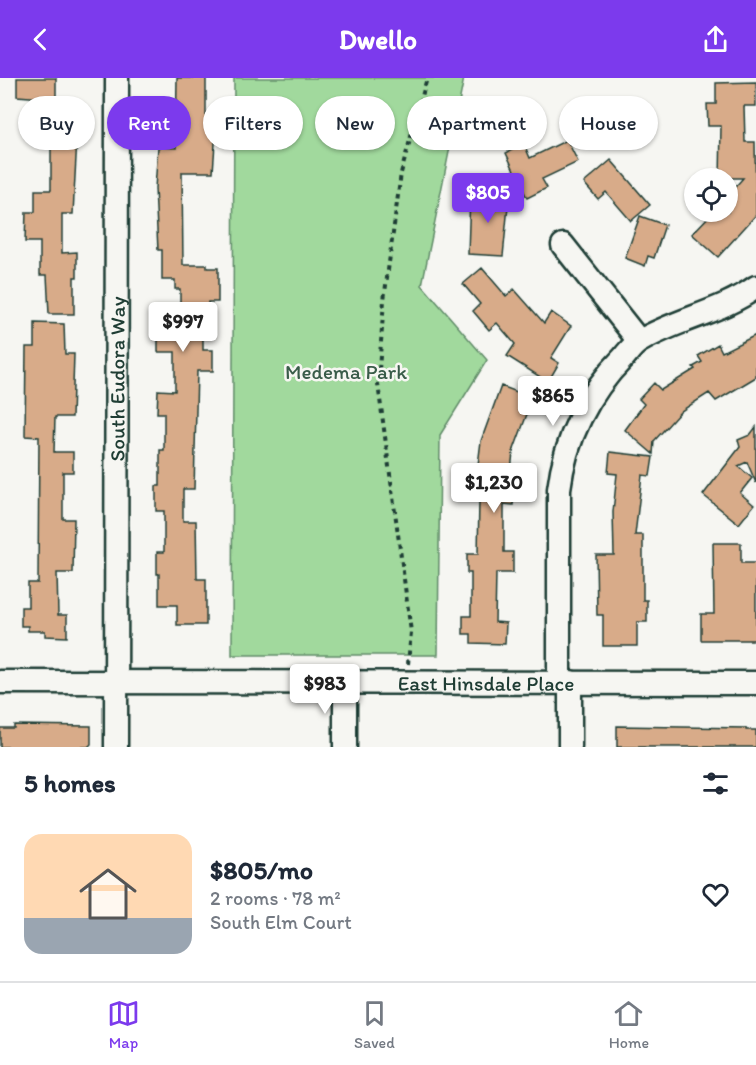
<!DOCTYPE html>
<html lang="en">
<head>
<meta charset="utf-8">
<style>
	body { margin:0; font-family:Itim,sans-serif; background:#f6f6f7; color:#1f2937; height:100vh; display:flex; flex-direction:column; font-size:22px; white-space:nowrap }
	* { box-sizing:border-box; margin:0 }
	p { font-size:20px; color:#747a83 }
	.icon { flex:none; width:33px; height:33px; fill:none; stroke:currentColor; stroke-width:2; stroke-linecap:round; stroke-linejoin:round }
	.map { position:relative; height:669px; overflow:hidden }
	.drawer { display:flex; flex-direction:column; background:#fff; flex:1 }
	.drawer>* { flex:none }
	.top-card { position:absolute; left:18px; top:18px; width:720px; height:54px; display:flex; gap:12px }
	.tools { position:absolute; left:684px; top:90px; display:grid; gap:12px }
	.tools a { display:grid; place-items:center; width:54px; height:54px; border-radius:50%; background:#fff; box-shadow:0 2px 4px #0004; font-size:30px }
	.price { position:absolute; translate:-50% -51px; padding:0 14px; border-radius:6px; background:#fff; color:#222; font-size:20px; line-height:39px; filter:drop-shadow(0 2px 3px #0008) }
	.price::after { content:''; position:absolute; left:50%; top:36px; width:18px; height:14px; margin-left:-9px; background:inherit; clip-path:polygon(0 0,100% 0,50% 100%) }
	.price.current { background:#7c3aed; color:#fff }
	ul { padding:0; list-style:none }
	li { display:flex; align-items:center; gap:18px; height:150px; padding:0 24px }
	li+li { border-top:2px solid #e0e1e3 }
	li span { display:grid; place-items:center; flex:none; width:168px; height:120px; border-radius:18px; color:#555 }
	li>.icon { margin-inline-start:auto }
	span .icon { width:72px; height:72px; fill:#fffc; stroke-width:1 }
	li b { font-size:26px }
	h2 { display:flex; justify-content:space-between; align-items:center; height:72px; padding:0 24px; font-size:26px }
	.tag { padding:0 21px; border-radius:27px; background:#fff; box-shadow:0 2px 4px #0004; font-size:21px; line-height:54px }
	.tag.current { background:#7c3aed; color:#fff }
	header { display:flex; justify-content:space-between; align-items:center; height:78px; padding:0 24px; background:#7c3aed; color:#fff; font-size:27px; font-weight:700 }
	.dock { display:flex; justify-content:space-around; align-items:center; height:84px; border-top:2px solid #e0e1e3; background:#fff; font-size:16px; color:#747a83 }
	.dock a { display:grid; justify-items:center; gap:3px }
	.dock .current { color:#7c3aed }
	.map>svg:first-child { display:block }
	.green { fill:#a1d99d; stroke:#608b68; stroke-width:1.5 }
	.building { fill:#d8ab89; stroke:#1f3d34; stroke-width:1.5 }
	.lines { fill:none; stroke-linecap:round; stroke-linejoin:round }
	.minor-casing { stroke:#1f3d34; stroke-width:27 }
	.path { stroke:#1f3d34; stroke-width:4; stroke-dasharray:4.5 4.5; stroke-linecap:butt }
	.minor { stroke:#f6f6f2; stroke-width:22 }
	.labels { text-anchor:middle; dominant-baseline:central; stroke-width:5; stroke-linejoin:round; paint-order:stroke }
	.park-label { font-size:21px; fill:#395c49; stroke:#f6f6f2 }
	.street-label { font-size:21px; fill:#1f3d34; stroke:#f6f6f2 }
</style>
</head>
<body>
<header><svg class="icon" aria-label="back" viewBox="0 0 24 24"><path d="M15 5l-7 7 7 7"/></svg>Dwello<svg class="icon" aria-label="share" viewBox="0 0 24 24"><path d="M12 15V3M7 8l5-5 5 5M5 13v7h14v-7"/></svg></header>
<div class="map">
<svg width="756" height="669" viewBox="0 0 756 669">
	<rect width="100%" height="100%" fill="#f6f6f2"/>
	<filter id="ink" filterUnits="userSpaceOnUse"><feTurbulence type="fractalNoise" baseFrequency=".0167" numOctaves="2"/><feDisplacementMap in="SourceGraphic" scale="12" xChannelSelector="R" yChannelSelector="G"/><feConvolveMatrix kernelMatrix="1 2 1 2 8 2 1 2 1" color-interpolation-filters="sRGB"/></filter>
	<g filter="url(#ink)">
		<path class="green" d="M 234,0 L 464,0 L 422,207 L 487,282 L 440,357 L 438,577 L 232,577 Z"/>
		<path class="building" d="M 17,0 L 56,0 L 56,21 L 17,18 Z
			M 177,0 L 206,0 L 206,51 L 216,51 L 213,94 L 182,94 L 183,187 L 207,187 L 207,190 L 218,190 L 218,224 L 208,224 L 208,233 L 203,233 L 203,272 L 213,272 L 213,293 L 197,293 L 194,411 L 183,411 L 183,443 L 196,443 L 197,501 L 206,501 L 206,547 L 177,547 L 177,527 L 159,527 L 159,496 L 157,496 L 157,474 L 164,474 L 164,433 L 156,433 L 156,408 L 160,408 L 160,372 L 164,372 L 164,335 L 157,335 L 158,312 L 175,313 L 175,274 L 158,274 L 158,251 L 180,250 L 180,211 L 175,211 L 175,202 L 162,202 L 162,172 L 158,172 L 155,110 L 158,69 L 176,70 Z
			M 756,4 L 756,28 L 744,28 L 745,64 L 755,64 L 756,137 L 718,179 L 692,156 L 713,134 L 728,134 L 728,117 L 743,100 L 720,100 L 721,48 L 708,48 L 707,26 L 716,26 L 716,5 Z
			M 42,41 L 78,41 L 73,136 L 62,136 L 62,175 L 77,174 L 77,199 L 74,199 L 74,236 L 49,236 L 47,197 L 40,197 L 40,164 L 25,164 L 26,134 L 35,134 L 35,112 L 51,112 L 51,63 L 42,63 Z
			M 567,62 L 578,84 L 542,101 L 547,110 L 527,120 L 506,75 L 524,66 L 530,80 Z
			M 611,82 L 650,127 L 631,143 L 606,114 L 598,121 L 584,105 Z
			M 470,116 L 509,118 L 503,178 L 468,176 Z
			M 640,138 L 665,147 L 654,180 L 648,178 L 645,188 L 625,180 Z
			M 482,190 L 506,218 L 514,211 L 544,245 L 551,234 L 571,248 L 551,280 L 559,285 L 548,304 L 507,278 L 515,266 L 497,245 L 489,252 L 473,233 L 480,226 L 463,206 Z
			M 35,245 L 64,246 L 65,276 L 74,276 L 72,339 L 55,339 L 54,374 L 73,374 L 73,394 L 63,394 L 63,441 L 74,441 L 73,495 L 57,495 L 58,537 L 67,537 L 67,559 L 45,558 L 45,553 L 28,553 L 28,548 L 21,548 L 21,529 L 28,529 L 28,505 L 38,505 L 39,359 L 25,358 L 26,269 L 35,269 Z
			M 756,257 L 756,299 L 716,323 L 709,315 L 681,333 L 654,363 L 653,376 L 625,352 L 644,326 L 639,321 L 654,305 L 661,312 L 695,291 L 693,289 L 702,284 L 698,278 L 718,266 L 722,274 Z
			M 501,308 L 533,320 L 513,374 L 510,402 L 515,403 L 513,427 L 504,426 L 504,474 L 513,474 L 513,495 L 496,495 L 495,544 L 506,545 L 505,566 L 471,565 L 471,556 L 463,556 L 463,538 L 471,538 L 471,495 L 467,495 L 467,476 L 478,476 L 479,423 L 469,420 L 470,402 L 476,403 L 481,363 Z
			M 756,349 L 756,405 L 747,384 L 738,388 L 752,400 L 740,415 L 754,427 L 739,446 L 703,417 L 740,369 L 738,362 L 750,357 Z
			M 610,374 L 653,379 L 650,398 L 642,397 L 635,457 L 643,457 L 643,522 L 647,522 L 647,544 L 637,544 L 637,568 L 603,568 L 603,537 L 597,537 L 596,477 L 614,477 L 613,434 L 617,396 L 608,395 Z
			M 713,465 L 741,465 L 741,485 L 756,485 L 756,562 L 701,562 L 701,536 L 714,536 Z
			M 14,647 L 91,648 L 91,666 L 88,669 L 0,669 L 0,650 L 14,650 Z
			M 617,648 L 746,650 L 746,652 L 756,652 L 756,669 L 617,669 Z"/>
		<g class="lines">
			<defs>
				<g id="minor">
					<path d="M 563,167 L 639,263"/>
					<path id="s1" d="M 0,604 L 756,605"/>
					<path d="M 345,604 L 345,669"/>
					<path d="M 559,604 L 559,411 C 565,361 588,315 624,279 C 629,273 634,266 640,263 C 677,241 722,234 756,209"/>
					<path id="s2" d="M 116,669 L 117,0"/>
					<path d="M 570,669 L 570,604"/>
				</g>
			</defs>
			<use href="#minor" class="minor-casing"/>
			<path class="path" d="M 408,586 L 411,554 L 378,306 L 384,222 L 401,95 L 427,0"/>
			<use href="#minor" class="minor"/>
		</g>
	</g>
	<g class="labels">
		<g class="park-label">
			<text x="346" y="293">Medema Park</text>
		</g>
		<g class="street-label">
			<text stroke="none"><textPath href="#s2" startOffset="368">South Eudora Way</textPath></text>
			<text stroke="none"><textPath href="#s1" startOffset="486">East Hinsdale Place</textPath></text>
		</g>
	</g>
</svg>
<div class="tools">
<a><svg class="icon" aria-label="locate" viewBox="0 0 24 24"><circle cx="12" cy="12" r="6"/><path d="M12 2v4M12 18v4M2 12h4M18 12h4"/></svg></a>
</div>
<b class="price current" style="left:488px;top:146px">$805</b>
<b class="price" style="left:183px;top:275px">$997</b>
<b class="price" style="left:553px;top:349px">$865</b>
<b class="price" style="left:494px;top:436px">$1,230</b>
<b class="price" style="left:325px;top:637px">$983</b>
<div class="top-card">
<a class="tag">Buy</a>
<a class="tag current">Rent</a>
<a class="tag">Filters</a>
<a class="tag">New</a>
<a class="tag">Apartment</a>
<a class="tag">House</a>
</div>
</div>
<section class="drawer">
<h2>5 homes<svg class="icon" aria-label="filters" viewBox="0 0 24 24"><path d="M4 7h16M4 17h16"/><circle cx="9" cy="7" r="2"/><circle cx="15" cy="17" r="2"/></svg></h2>
<ul>
<li><span style="background:linear-gradient(#ffd9b3 70%,#9aa5b1 0)"><svg class="icon" aria-label="home" viewBox="0 0 24 24"><path d="M3 11l9-7 9 7M6 9v11h12V9"/></svg></span><div><b>$805/mo</b><p>2 rooms · 78 m²</p><p>South Elm Court</p></div><svg class="icon" aria-label="heart" viewBox="0 0 24 24"><path d="M12 20l-8-8c-3-5 5-10 8-4 3-6 11-1 8 4z"/></svg></li>
</ul>
</section>
<nav class="dock">
<a class="current"><svg class="icon" aria-label="map" viewBox="0 0 24 24"><path d="M3 6l6-2 6 2 6-2v14l-6 2-6-2-6 2zM9 4v14M15 6v14"/></svg>Map</a>
<a><svg class="icon" aria-label="saved" viewBox="0 0 24 24"><path d="M7 4h10v16l-5-4-5 4z"/></svg>Saved</a>
<a><svg class="icon" aria-label="home" viewBox="0 0 24 24"><path d="M3 11l9-7 9 7M6 9v11h12V9"/></svg>Home</a>
</nav>
</body>
</html>
